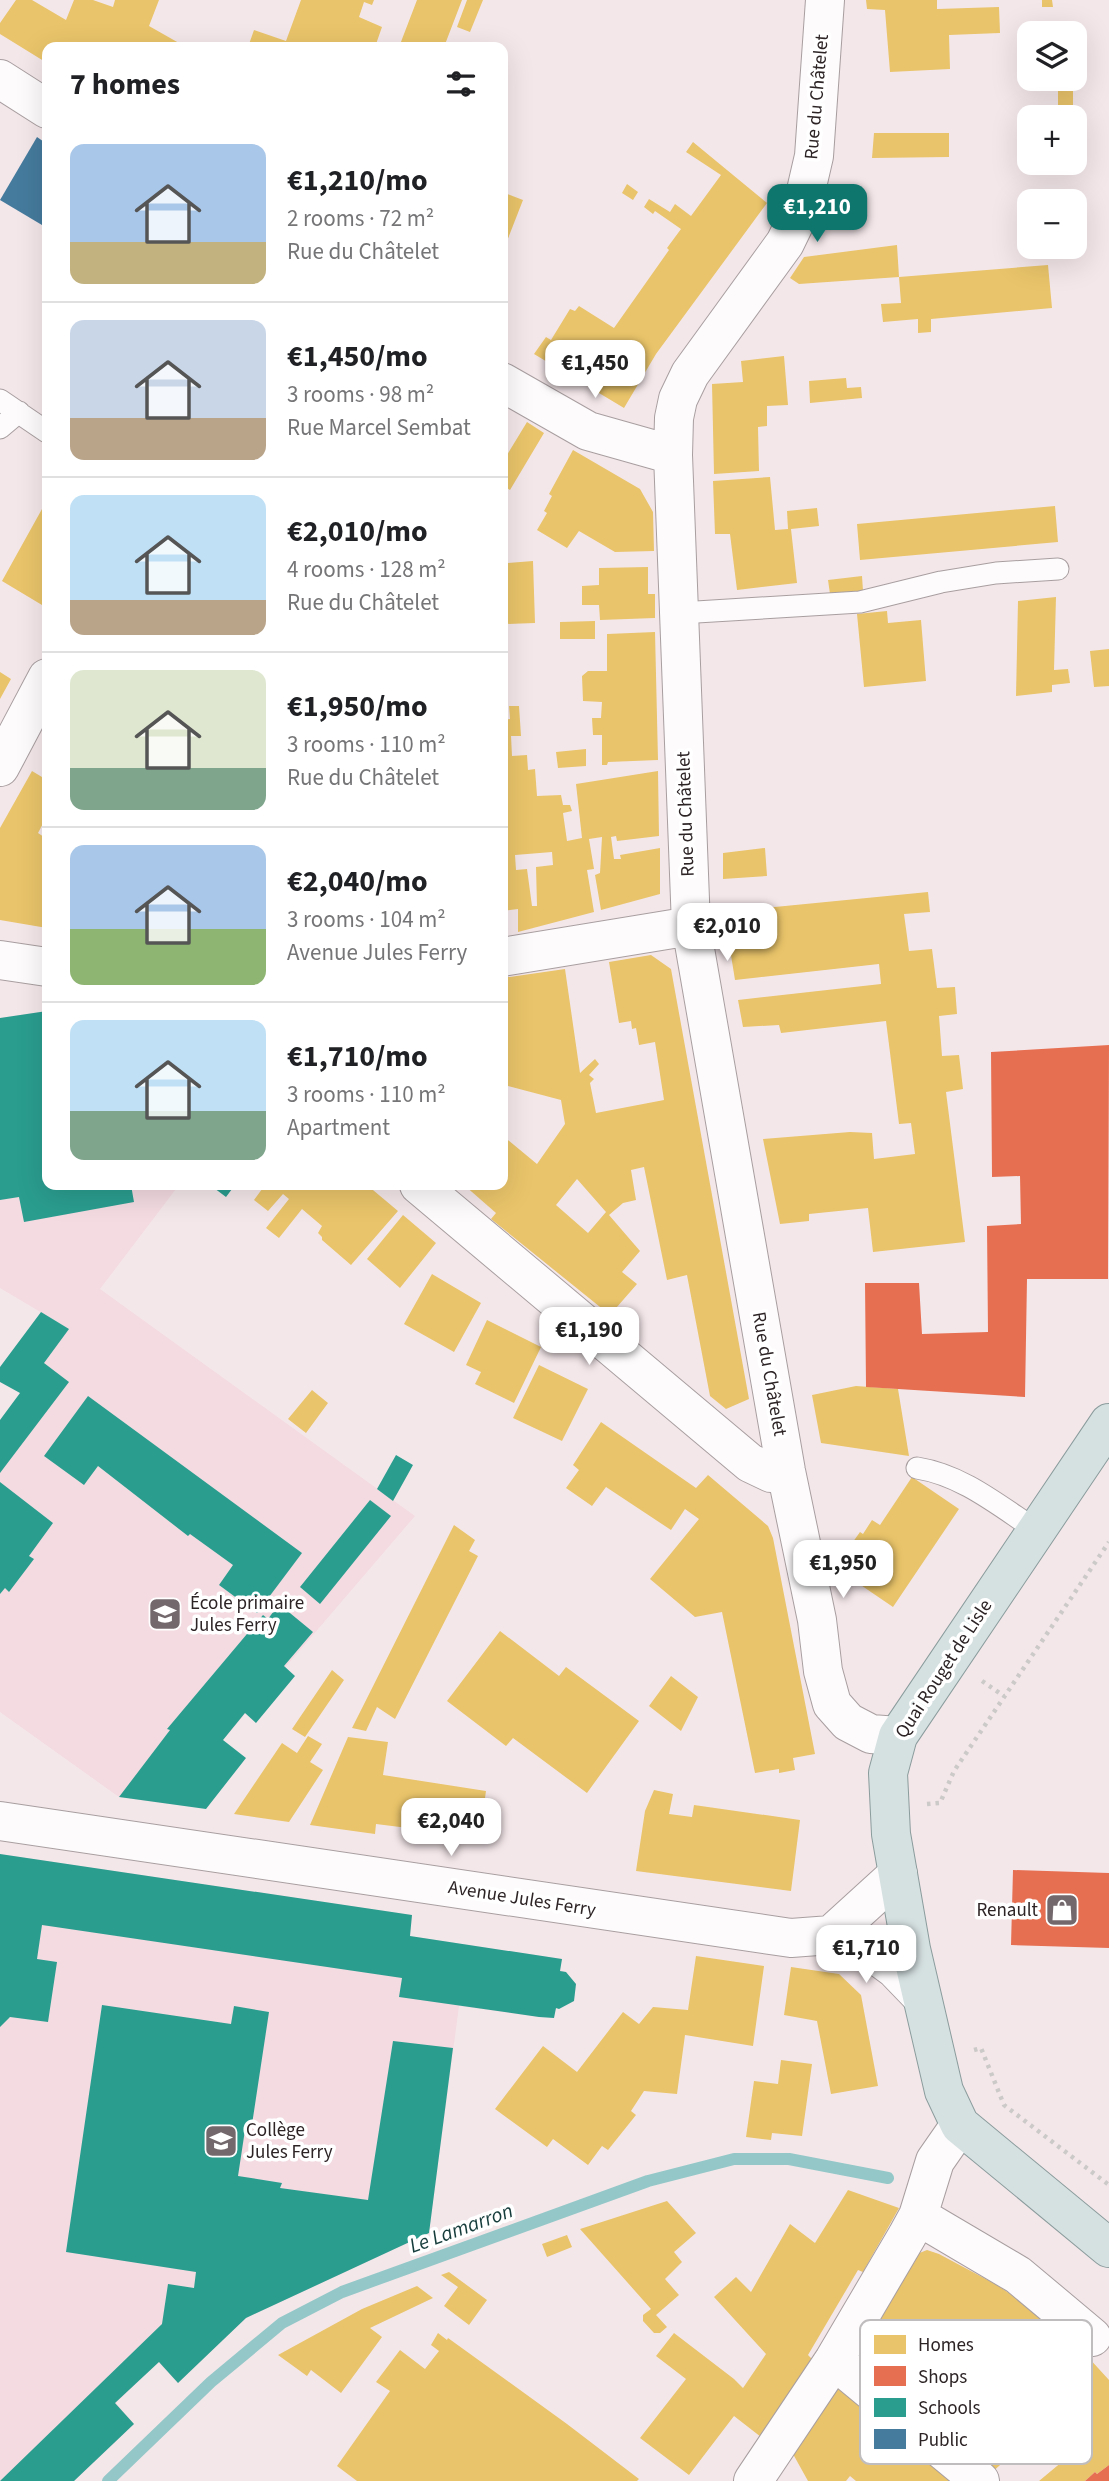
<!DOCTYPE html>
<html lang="en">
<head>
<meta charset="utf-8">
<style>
	body { margin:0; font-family:"Source Sans 3",sans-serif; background:#f2f2f2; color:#202124; height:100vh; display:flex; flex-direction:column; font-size:26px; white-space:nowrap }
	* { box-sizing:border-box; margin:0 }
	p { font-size:23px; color:#757577 }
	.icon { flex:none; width:38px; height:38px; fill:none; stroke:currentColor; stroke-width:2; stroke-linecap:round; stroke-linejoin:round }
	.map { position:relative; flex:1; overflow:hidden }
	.sheet { position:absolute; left:42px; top:42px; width:466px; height:1148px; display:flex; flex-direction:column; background:#fff; border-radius:14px; box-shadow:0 7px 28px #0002 }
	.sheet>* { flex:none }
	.fabs { position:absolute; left:1017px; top:21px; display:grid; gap:14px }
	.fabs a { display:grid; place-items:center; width:70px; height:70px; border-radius:14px; background:#fff; box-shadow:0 7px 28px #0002; font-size:35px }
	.price { position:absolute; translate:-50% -60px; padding:0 16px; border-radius:14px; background:#fff; color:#222; font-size:23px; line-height:46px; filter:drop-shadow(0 2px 4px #0008) }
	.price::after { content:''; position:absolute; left:50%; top:42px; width:21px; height:16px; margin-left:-10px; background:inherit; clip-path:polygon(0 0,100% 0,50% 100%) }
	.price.active { background:#0f766e; color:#fff }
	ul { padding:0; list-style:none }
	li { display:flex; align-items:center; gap:21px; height:175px; padding:0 28px }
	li+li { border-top:2px solid #e0e0e0 }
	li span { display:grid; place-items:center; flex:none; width:196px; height:140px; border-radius:14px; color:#555 }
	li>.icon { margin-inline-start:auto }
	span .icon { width:84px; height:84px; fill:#fffc; stroke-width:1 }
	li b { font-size:30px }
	h2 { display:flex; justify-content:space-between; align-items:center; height:84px; padding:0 28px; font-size:30px }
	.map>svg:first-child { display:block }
	.built { fill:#f3dbe1 }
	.homes { fill:#e9c46a; fill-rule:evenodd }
	.shops { fill:#e76f51 }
	.schools { fill:#2a9d8f }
	.public { fill:#457b9d }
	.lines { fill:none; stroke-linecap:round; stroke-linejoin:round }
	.stream { stroke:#94c8c8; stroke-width:12 }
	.service-casing { stroke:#a89ea0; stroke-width:23 }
	.minor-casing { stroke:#a89ea0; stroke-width:40 }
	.primary-casing { stroke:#8b9c9c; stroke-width:40 }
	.path { stroke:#ccc9c9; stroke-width:4.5; stroke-dasharray:3.5 5; stroke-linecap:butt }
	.service { stroke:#fdfbfc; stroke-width:21 }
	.minor { stroke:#fdfbfc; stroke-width:38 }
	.primary { stroke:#d5e0e1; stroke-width:38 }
	.labels { text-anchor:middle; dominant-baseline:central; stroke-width:7; stroke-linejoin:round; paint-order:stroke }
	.street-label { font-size:19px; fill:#2d2426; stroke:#fff }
	.poi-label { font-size:19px; fill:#2d2426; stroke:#fff; text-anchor:start }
	.water-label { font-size:21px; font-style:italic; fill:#153c3b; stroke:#fff }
	.key { fill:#fff; stroke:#c0bdbe; stroke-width:2 }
	.key-label { font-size:19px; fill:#2d2426 }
</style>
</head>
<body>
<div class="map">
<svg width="1109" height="2481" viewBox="0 0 1109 2481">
	<rect width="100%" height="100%" fill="#f4e7ea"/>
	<path class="built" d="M 47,1011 L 47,1185 L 179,1185 L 100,1289 L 415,1516 L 168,1804 L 119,1797 L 0,1712 L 0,1421 L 69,1329 L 0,1288 L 0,1018 Z
		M 0,1854 L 412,1915 L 410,1936 L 562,1959 L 560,1970 L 566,1972 L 576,1984 L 574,2001 L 539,2017 L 459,2006 L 429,2233 L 246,2318 L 178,2383 L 158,2362 L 116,2403 L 134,2424 L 74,2481 L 0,2481 Z"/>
	<path class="homes" d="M 16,0 L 32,0 L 66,20 L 74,0 L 93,0 L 113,7 L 115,0 L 159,0 L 149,26 L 186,47 L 47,47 L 47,63 L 0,34 L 0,23 Z
		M 301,0 L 374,0 L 372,5 L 364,2 L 359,17 L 382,27 L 375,47 L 248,47 L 254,30 L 286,41 Z
		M 417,0 L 462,0 L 444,47 L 399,47 Z
		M 467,0 L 483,0 L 470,32 L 457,27 Z
		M 866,0 L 937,0 L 937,9 L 999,7 L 1000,33 L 949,35 L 950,69 L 890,72 L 885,10 L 867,9 Z
		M 1042,0 L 1052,0 L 1053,7 L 1042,7 Z
		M 1058,79 L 1073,79 L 1073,109 L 1058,110 Z
		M 874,133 L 949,133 L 949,157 L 872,158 Z
		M 693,142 L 767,203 L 656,354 L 624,408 L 534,354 L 546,337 L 551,340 L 570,309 L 575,311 L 579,306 L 614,328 L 669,250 L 667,248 L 681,229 L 655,211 L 653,214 L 644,207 L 649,199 L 670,212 L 675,204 L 691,216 L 721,175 L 686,152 Z
		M 627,184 L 638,192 L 633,200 L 622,193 Z
		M 502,192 L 523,200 L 502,254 Z
		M 897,245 L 899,277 L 799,284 L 790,278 L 804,257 Z
		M 1048,265 L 1052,308 L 931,319 L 931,332 L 918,333 L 918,319 L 883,322 L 881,304 L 901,303 L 899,277 Z
		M 784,356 L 788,405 L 767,406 L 767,426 L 758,427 L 759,471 L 714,474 L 712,384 L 743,382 L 741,361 Z
		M 846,378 L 847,388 L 861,387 L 862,398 L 810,403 L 809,381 Z
		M 527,422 L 544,433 L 510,490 L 502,485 L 502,463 Z
		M 573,450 L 640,489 L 653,512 L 654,551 L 615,552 L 579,531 L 567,548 L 537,530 L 547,513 L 544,511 L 552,496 L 549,494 Z
		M 770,477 L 775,530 L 788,529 L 787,511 L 817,508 L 819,526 L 791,529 L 797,583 L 737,590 L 730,534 L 715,534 L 713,481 Z
		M 47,500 L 47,608 L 2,581 Z
		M 1055,506 L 1058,542 L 860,560 L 857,524 Z
		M 533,561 L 535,623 L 506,624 L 508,563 Z
		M 648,567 L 648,594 L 655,594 L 655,618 L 600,620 L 599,605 L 582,605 L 582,586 L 599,585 L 599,568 Z
		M 862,576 L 863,591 L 830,594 L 828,580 Z
		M 1056,597 L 1054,670 L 1068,669 L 1070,683 L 1052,685 L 1052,692 L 1016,696 L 1018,601 Z
		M 887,611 L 888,623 L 921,620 L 926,681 L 864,687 L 857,614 Z
		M 595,621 L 595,639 L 560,639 L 560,622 Z
		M 655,632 L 658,760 L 608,762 L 607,765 L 602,765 L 602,735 L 593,735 L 592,718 L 601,718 L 602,702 L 583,701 L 582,676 L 588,671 L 607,671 L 607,634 Z
		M 1109,649 L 1109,686 L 1094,687 L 1090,651 Z
		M 0,672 L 11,679 L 0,699 Z
		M 509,706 L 519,706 L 521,736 L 511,736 L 512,756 L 527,755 L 528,770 L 535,769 L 537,796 L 561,795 L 563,805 L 570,805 L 572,811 L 563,813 L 567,841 L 582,838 L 576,784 L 658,771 L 659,836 L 617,841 L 616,836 L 611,837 L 614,859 L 621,859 L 620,855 L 660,848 L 660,894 L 601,910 L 595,875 L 600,873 L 602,837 L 589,839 L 594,869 L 587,870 L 594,912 L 518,932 L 518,909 L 502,911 L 502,720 L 510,719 ZM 552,852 L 553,865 L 536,867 L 537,906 L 532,906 L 527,869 L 516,870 L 515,855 Z
		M 586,749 L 586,766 L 558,768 L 556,752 Z
		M 32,771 L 47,780 L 47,816 L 38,833 L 47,839 L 47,928 L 0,920 L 0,828 Z
		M 765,848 L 767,876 L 723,879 L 723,853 Z
		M 928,892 L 930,912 L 904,914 L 909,951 L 932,949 L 937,988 L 955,987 L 957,1014 L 939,1016 L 942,1056 L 959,1055 L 963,1089 L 946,1092 L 965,1242 L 873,1252 L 868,1208 L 809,1214 L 809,1221 L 780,1224 L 763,1139 L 850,1132 L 872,1133 L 874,1159 L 915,1154 L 911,1123 L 899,1124 L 886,1021 L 781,1033 L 779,1025 L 743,1027 L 738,1000 L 881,984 L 879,964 L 735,980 L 724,912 Z
		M 651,955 L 671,969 L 749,1399 L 726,1409 L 710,1396 L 687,1275 L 667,1280 L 644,1167 L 631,1170 L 636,1200 L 623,1203 L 609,1215 L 640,1251 L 622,1272 L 637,1284 L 610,1315 L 491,1219 L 496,1213 L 464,1185 L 502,1185 L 502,1135 L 537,1164 L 565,1124 L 561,1100 L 508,1086 L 502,1094 L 502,978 L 565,969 L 580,1073 L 595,1059 L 599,1064 L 589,1075 L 594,1079 L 590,1083 L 596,1113 L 664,1100 L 655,1042 L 639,1045 L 636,1028 L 632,1029 L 631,1021 L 619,1023 L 609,962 ZM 577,1179 L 606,1212 L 588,1233 L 556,1205 Z
		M 265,1185 L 367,1185 L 398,1211 L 351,1265 L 322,1240 L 322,1237 L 318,1233 L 322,1226 L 302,1209 L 279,1238 L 266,1228 L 289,1199 L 283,1194 L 268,1211 L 254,1200 Z
		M 403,1215 L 436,1243 L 400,1288 L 367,1259 Z
		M 432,1274 L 481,1303 L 454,1352 L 404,1324 Z
		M 487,1320 L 541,1347 L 514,1403 L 475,1384 L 481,1372 L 466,1365 Z
		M 539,1365 L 588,1389 L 562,1441 L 513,1418 Z
		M 856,1386 L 898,1389 L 909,1456 L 821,1443 L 812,1395 Z
		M 312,1390 L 328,1403 L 306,1433 L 288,1419 Z
		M 601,1422 L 696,1488 L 708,1475 L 768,1526 L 773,1538 L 815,1754 L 793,1758 L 795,1770 L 779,1773 L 779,1769 L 755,1773 L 722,1612 L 695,1617 L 650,1579 L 699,1519 L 685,1509 L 671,1530 L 606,1487 L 592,1506 L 566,1488 L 579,1470 L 573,1465 Z
		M 912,1477 L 959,1509 L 893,1607 L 846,1575 L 843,1561 L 852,1548 L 850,1546 L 860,1532 L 863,1534 L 872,1520 L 880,1525 Z
		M 454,1525 L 475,1540 L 469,1551 L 478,1556 L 395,1719 L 377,1707 L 366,1731 L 352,1728 Z
		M 500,1631 L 559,1676 L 566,1667 L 639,1721 L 587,1793 L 513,1738 L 506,1746 L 447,1701 Z
		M 332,1670 L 344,1680 L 305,1737 L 292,1729 Z
		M 671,1676 L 698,1697 L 681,1731 L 649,1706 Z
		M 308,1736 L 322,1744 L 310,1762 L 323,1770 L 289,1822 L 234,1814 L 282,1743 L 297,1753 Z
		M 348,1737 L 388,1742 L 383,1775 L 486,1791 L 479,1840 L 441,1835 L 440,1832 L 376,1824 L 375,1834 L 310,1825 Z
		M 654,1790 L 673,1794 L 669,1814 L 692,1817 L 694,1805 L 800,1820 L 791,1891 L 636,1871 L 645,1811 Z
		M 696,1956 L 764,1966 L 753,2046 L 685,2035 L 677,2094 L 644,2091 L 631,2111 L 636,2115 L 608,2150 L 602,2146 L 588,2165 L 553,2139 L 547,2147 L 495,2109 L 543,2046 L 577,2072 L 623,2012 L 639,2024 L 653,2007 L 688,2010 Z
		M 791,1967 L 839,1974 L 861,1995 L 878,2086 L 831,2094 L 817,2021 L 784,2015 Z
		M 781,2060 L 812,2064 L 802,2136 L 772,2133 L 771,2140 L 746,2137 L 754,2081 L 778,2084 Z
		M 848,2190 L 899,2208 L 863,2272 L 858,2270 L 808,2355 L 813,2360 L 761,2437 L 734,2416 L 689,2475 L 640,2438 L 686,2379 L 656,2356 L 674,2333 L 734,2379 L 743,2388 L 766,2354 L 714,2297 L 736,2277 L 751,2292 L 790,2224 L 815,2243 Z
		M 667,2201 L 696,2233 L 674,2252 L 682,2262 L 665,2279 L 679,2295 L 656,2315 L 667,2327 L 660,2333 L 654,2333 L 643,2321 L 643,2315 L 651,2309 L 580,2229 Z
		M 567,2235 L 572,2247 L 547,2257 L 542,2244 Z
		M 927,2250 L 939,2254 L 997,2285 L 1025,2304 L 1077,2345 L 1109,2380 L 1109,2465 L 1097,2474 L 1095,2472 L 1085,2481 L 1039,2481 L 1069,2456 L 1044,2426 L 990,2474 L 963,2451 L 1013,2409 L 999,2392 L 1012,2381 L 982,2350 L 948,2383 L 973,2411 L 942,2433 L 856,2358 L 917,2254 Z
		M 449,2272 L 487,2300 L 469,2325 L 444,2306 L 458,2287 L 441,2275 Z
		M 417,2286 L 433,2298 L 370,2328 L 382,2337 L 341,2393 L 311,2370 L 307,2376 L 278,2355 L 362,2309 Z
		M 438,2333 L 447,2340 L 448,2338 L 567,2424 L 639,2479 L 637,2481 L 357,2481 L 337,2466 L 390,2391 L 376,2382 L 400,2350 L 425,2369 L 439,2351 L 431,2345 Z
		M 839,2384 L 962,2481 L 856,2481 L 850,2476 L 846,2481 L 808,2481 L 793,2454 Z"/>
	<path class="shops" d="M 1109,1045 L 1108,1279 L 1027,1279 L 1025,1397 L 866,1387 L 865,1283 L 919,1283 L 922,1334 L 988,1332 L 987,1226 L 1021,1224 L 1020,1176 L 992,1177 L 991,1052 Z
		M 1013,1870 L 1109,1873 L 1109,1948 L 1011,1945 Z
		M 1109,2465 L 1109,2481 L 1085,2481 L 1095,2472 L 1097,2474 Z"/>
	<path class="schools" d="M 47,1011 L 47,1185 L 131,1185 L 134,1202 L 24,1222 L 19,1197 L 0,1200 L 0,1018 Z
		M 210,1185 L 235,1185 L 226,1197 Z
		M 41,1312 L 69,1329 L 44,1363 L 69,1382 L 0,1473 L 0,1420 L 20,1393 L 0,1382 L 0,1367 Z
		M 88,1396 L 302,1553 L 257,1613 L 219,1585 L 233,1565 L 190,1534 L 188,1536 L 98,1466 L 84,1485 L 44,1456 Z
		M 396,1455 L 413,1465 L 393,1501 L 377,1489 Z
		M 0,1482 L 53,1523 L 29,1556 L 34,1559 L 9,1592 L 5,1588 L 0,1594 Z
		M 370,1500 L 391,1516 L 320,1604 L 300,1587 Z
		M 279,1604 L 313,1632 L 284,1666 L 295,1676 L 256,1723 L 245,1713 L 223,1740 L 246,1758 L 206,1809 L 119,1797 L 170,1730 L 167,1729 L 263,1615 L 268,1619 Z
		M 0,1854 L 412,1915 L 410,1936 L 562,1959 L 560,1971 L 566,1972 L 576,1984 L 574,2001 L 559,2009 L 556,2008 L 554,2018 L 539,2017 L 399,1997 L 402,1978 L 42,1925 L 37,1959 L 57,1962 L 48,2022 L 10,2017 L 0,2027 Z
		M 102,2005 L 231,2024 L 234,2006 L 269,2012 L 251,2131 L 245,2130 L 238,2176 L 282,2183 L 280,2188 L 368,2200 L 393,2041 L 453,2048 L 429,2233 L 246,2318 L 178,2383 L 159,2362 L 115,2403 L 134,2424 L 74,2481 L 0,2481 L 162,2324 L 168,2284 L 194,2288 L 196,2272 L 66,2252 Z"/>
	<path class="public" d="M 37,137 L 47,144 L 47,228 L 0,200 Z"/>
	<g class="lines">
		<path class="stream" d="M 108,2481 L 211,2382 L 282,2323 L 342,2292 L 648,2181 L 734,2159 L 789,2159 L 888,2178"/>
		<defs>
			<path id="service" d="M 0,400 L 47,432
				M 0,428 L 19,412
				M 680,613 L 860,602 L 941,582 L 996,573 L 1058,569
				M 917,1468 C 962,1475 998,1505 1036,1530"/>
			<path id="minor" d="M 825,0 L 814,156 L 802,208 L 785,243 L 690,374 L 678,399 L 674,418 L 673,455 L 691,926 L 786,1471 L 817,1620 L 823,1671 L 832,1704 L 848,1722 L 871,1734 L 898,1736
				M 0,79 L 47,109
				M 502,382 L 588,431 L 673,455
				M 0,767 L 47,678
				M 502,957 L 691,926
				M 0,960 L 47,967
				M 419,1185 L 750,1463 L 771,1473 L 786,1471
				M 0,1821 L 791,1938 L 831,1935 L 898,1874
				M 831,1935 L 857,1941 L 895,1969 L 921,1996
				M 918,2216 L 1018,2275 L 1092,2337
				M 834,2360 L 980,2481
				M 753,2481 L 834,2360 L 907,2236 L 918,2216 L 935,2161 L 960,2125"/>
			<path id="primary" d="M 1109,1423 L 898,1736 L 888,1773 L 891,1834 L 911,1949 L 944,2091 L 960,2125 L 1109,2248"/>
		</defs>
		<use href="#service" class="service-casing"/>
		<use href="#minor" class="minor-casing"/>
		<use href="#primary" class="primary-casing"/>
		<path class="path" d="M 982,1681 L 1004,1696
			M 927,1804 L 940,1803 L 954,1771 L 1109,1542
			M 974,2050 L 981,2048 L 1004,2105 L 1109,2185"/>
		<use href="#service" class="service"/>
		<use href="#minor" class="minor"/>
		<use href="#primary" class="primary"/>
	</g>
	<defs>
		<symbol id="school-square" viewBox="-11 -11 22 22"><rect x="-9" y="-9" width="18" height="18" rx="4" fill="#73686b" stroke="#fff"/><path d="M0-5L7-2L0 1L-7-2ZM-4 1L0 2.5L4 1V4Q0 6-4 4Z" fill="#fff"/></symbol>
		<symbol id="shop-square" viewBox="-11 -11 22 22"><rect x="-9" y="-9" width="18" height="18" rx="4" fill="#73686b" stroke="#fff"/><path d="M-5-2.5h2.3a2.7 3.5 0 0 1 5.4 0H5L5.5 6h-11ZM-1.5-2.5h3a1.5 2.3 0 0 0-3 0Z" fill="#fff"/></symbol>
	</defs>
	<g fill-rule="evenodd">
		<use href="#school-square" x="146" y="1595" width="38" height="38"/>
		<use href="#shop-square" x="1043" y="1891" width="38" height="38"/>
		<use href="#school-square" x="202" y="2122" width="38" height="38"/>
	</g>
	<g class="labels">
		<g class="street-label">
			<text transform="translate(817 97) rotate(-85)">Rue du Châtelet</text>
			<text transform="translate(686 814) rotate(-92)">Rue du Châtelet</text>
			<text transform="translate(769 1374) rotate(80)">Rue du Châtelet</text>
			<text transform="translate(944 1669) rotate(-57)">Quai Rouget de Lisle</text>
			<text transform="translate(522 1899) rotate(9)">Avenue Jules Ferry</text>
		</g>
		<g class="poi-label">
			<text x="190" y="1603">École primaire<tspan x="190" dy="22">Jules Ferry</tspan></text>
			<text x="1038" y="1910" text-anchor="end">Renault</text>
			<text x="246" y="2130">Collège<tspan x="246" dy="22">Jules Ferry</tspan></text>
		</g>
		<g class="water-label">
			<text transform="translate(461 2228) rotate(-20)">Le Lamarron</text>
		</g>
	</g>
	<rect x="860" y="2320" width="232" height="144" rx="10" class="key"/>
	<rect x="874" y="2335" width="32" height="19" fill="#e9c46a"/>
	<rect x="874" y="2366" width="32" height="20" fill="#e76f51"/>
	<rect x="874" y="2398" width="32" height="19" fill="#2a9d8f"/>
	<rect x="874" y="2429" width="32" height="20" fill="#457b9d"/>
	<g class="key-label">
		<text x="918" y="2351">Homes</text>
		<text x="918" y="2383">Shops</text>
		<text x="918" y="2414">Schools</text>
		<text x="918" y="2446">Public</text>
	</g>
</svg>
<div class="fabs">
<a><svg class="icon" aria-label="layers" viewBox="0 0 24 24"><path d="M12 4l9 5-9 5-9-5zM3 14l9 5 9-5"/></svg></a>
<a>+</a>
<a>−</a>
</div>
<b class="price active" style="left:817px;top:244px">€1,210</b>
<b class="price" style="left:595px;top:400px">€1,450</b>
<b class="price" style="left:727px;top:963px">€2,010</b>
<b class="price" style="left:589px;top:1367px">€1,190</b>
<b class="price" style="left:843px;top:1600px">€1,950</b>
<b class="price" style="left:451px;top:1858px">€2,040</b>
<b class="price" style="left:866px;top:1985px">€1,710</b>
<section class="sheet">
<h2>7 homes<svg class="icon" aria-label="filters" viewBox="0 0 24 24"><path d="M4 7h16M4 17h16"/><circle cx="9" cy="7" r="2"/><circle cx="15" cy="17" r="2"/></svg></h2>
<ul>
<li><span style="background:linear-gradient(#a9c7e8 70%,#c2b280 0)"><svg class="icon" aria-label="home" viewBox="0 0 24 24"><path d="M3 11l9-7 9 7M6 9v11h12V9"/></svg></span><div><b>€1,210/mo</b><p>2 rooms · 72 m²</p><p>Rue du Châtelet</p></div></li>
<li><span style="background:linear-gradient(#c9d6e8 70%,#b9a48a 0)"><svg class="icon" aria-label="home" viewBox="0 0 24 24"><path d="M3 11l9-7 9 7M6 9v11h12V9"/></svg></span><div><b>€1,450/mo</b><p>3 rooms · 98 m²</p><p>Rue Marcel Sembat</p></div></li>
<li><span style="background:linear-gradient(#bfe0f5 75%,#b9a48a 0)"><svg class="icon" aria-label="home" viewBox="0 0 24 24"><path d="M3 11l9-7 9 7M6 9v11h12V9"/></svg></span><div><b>€2,010/mo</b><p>4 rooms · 128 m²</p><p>Rue du Châtelet</p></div></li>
<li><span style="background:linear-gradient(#dfe7d0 70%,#7fa58c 0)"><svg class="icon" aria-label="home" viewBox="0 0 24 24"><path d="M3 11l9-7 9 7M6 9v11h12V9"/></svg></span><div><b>€1,950/mo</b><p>3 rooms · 110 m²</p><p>Rue du Châtelet</p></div></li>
<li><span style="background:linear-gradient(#a9c7e8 60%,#8fb573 0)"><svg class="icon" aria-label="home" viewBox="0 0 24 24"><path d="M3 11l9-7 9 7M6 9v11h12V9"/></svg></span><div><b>€2,040/mo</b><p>3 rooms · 104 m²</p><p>Avenue Jules Ferry</p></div></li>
<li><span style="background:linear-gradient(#bfe0f5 65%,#7fa58c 0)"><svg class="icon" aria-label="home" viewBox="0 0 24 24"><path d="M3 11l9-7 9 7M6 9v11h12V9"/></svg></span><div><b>€1,710/mo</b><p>3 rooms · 110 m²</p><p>Apartment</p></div></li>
</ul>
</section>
</div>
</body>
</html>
